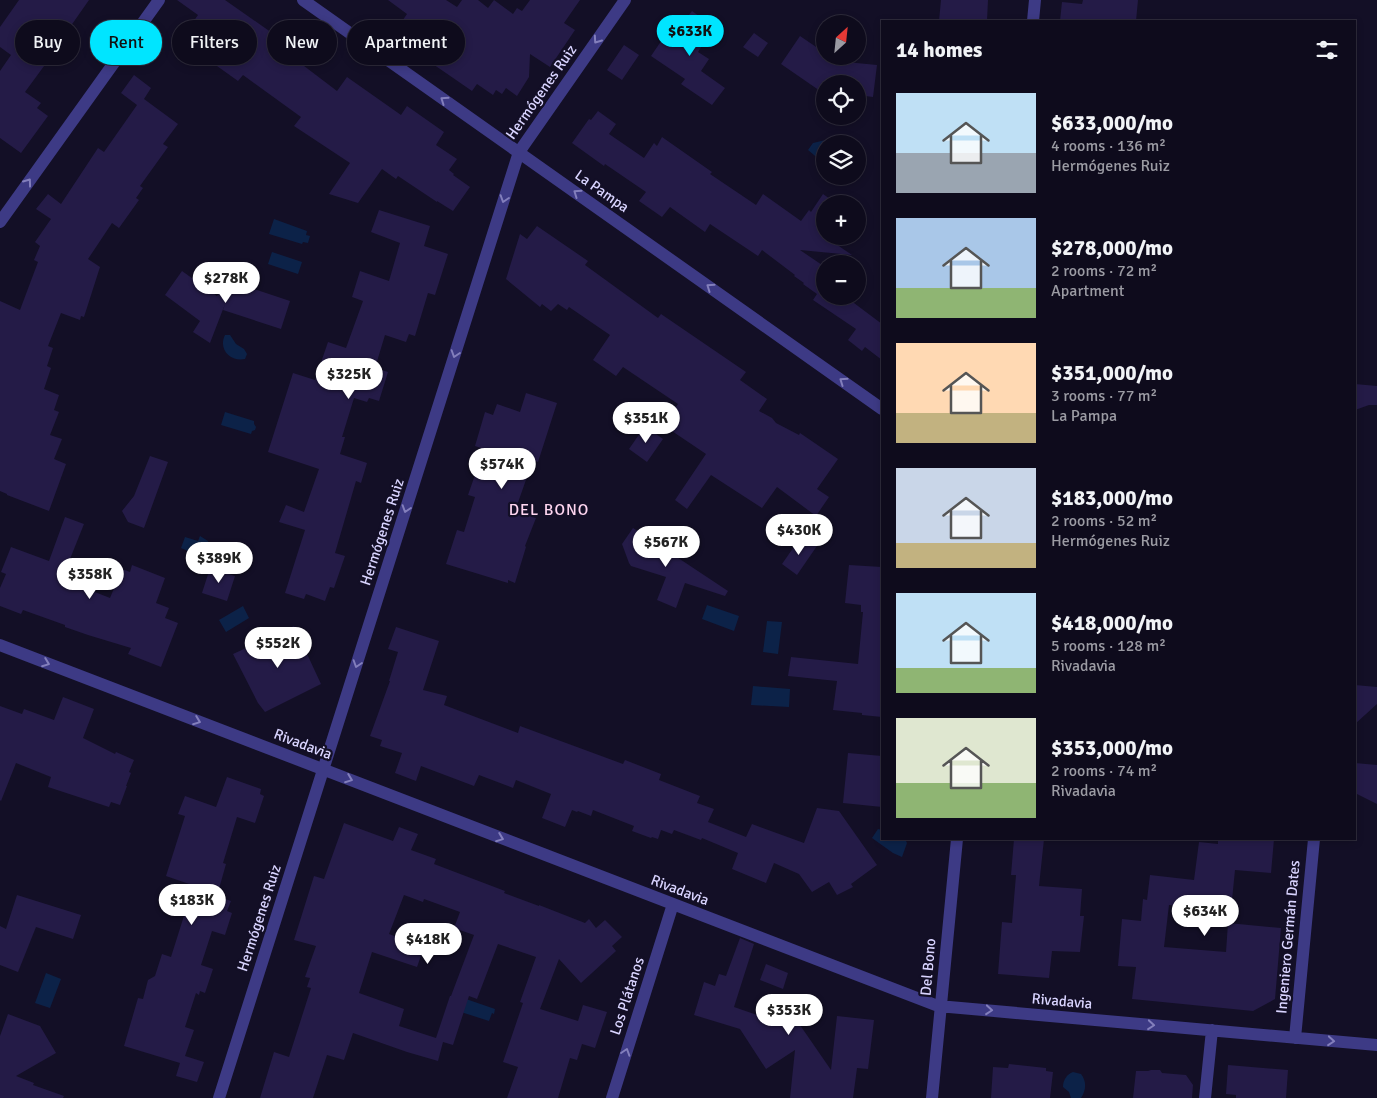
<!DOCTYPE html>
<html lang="en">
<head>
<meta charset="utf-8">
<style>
	body { margin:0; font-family:Signika,sans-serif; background:#171425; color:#f1f3f6; height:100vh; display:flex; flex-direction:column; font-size:19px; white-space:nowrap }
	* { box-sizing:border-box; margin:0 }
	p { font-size:16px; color:#9b9ba3 }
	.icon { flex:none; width:28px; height:28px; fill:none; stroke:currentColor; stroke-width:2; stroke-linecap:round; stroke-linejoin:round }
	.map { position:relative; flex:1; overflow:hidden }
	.drawer { position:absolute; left:881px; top:20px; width:475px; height:820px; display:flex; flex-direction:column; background:#0e0b1c; border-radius:0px; box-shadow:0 2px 8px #0003,0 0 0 1px #2e2b3b }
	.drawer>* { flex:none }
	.banner { position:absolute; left:15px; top:20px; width:475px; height:45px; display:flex; gap:10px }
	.needle { width:32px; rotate:27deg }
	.fabs { position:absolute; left:816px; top:15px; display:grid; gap:10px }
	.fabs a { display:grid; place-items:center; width:50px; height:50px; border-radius:50%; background:#0e0b1c; box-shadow:0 2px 8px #0003,0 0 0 1px #2e2b3b; font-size:25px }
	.price { position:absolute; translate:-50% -42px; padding:0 11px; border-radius:18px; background:#fff; color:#222; font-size:16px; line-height:32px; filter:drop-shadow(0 1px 2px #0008) }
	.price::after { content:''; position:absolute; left:50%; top:30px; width:15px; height:11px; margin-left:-8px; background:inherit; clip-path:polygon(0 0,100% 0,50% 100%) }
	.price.on { background:#00e5ff; color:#111 }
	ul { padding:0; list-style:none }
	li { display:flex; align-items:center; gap:15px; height:125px; padding:0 15px }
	li span { display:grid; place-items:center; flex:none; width:140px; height:100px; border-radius:0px; color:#555 }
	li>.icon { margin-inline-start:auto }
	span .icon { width:60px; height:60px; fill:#fffc; stroke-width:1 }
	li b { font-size:21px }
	h2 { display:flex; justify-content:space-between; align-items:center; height:60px; padding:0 15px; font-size:21px }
	.chip { padding:0 18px; border-radius:22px; background:#0e0b1c; box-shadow:0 2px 8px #0003,0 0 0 1px #2e2b3b; font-size:18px; line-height:45px }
	.chip.on { background:#00e5ff; color:#111 }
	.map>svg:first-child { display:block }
	.water { fill:#0c2248 }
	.building { fill:#241b47; fill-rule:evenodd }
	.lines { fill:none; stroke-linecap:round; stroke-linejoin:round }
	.street { stroke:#3d3a85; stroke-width:12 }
	.oneway { stroke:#837fbc }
	.labels { text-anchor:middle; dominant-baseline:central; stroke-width:4.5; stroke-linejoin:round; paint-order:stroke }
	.street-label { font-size:15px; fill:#d9d4ff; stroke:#130f26 }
	.neighbourhood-label { font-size:16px; letter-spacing:1px; fill:#ffd6f0; stroke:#130f26 }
</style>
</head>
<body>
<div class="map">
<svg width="1377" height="1098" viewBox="0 0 1377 1098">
	<rect width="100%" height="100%" fill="#130f26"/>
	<path class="water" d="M 830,139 L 832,144 L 825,144 L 825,172 L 820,169 L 820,160 L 808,150 L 813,143 Z
		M 274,219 L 307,231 L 306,235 L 310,236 L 308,243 L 303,242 L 302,244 L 269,234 Z
		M 272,252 L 302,262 L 298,274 L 268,264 Z
		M 225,335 L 230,335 L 236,344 L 244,349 L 247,354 L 245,359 C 230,362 218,349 225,335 Z
		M 225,412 L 254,421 L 254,424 L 256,427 L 255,430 L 252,431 L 251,434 L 221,425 Z
		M 200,536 L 208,541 L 210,548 L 206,557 L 200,559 L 192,556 L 193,553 L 181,548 L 185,537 L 198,541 Z
		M 707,605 L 739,616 L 734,631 L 702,619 Z
		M 243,606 L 249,618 L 226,632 L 219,620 Z
		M 767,621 L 782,622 L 778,654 L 763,652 Z
		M 753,686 L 790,689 L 789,707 L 751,705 Z
		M 878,829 L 882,830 L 882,839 L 905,839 L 907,843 L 902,857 L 893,853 L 872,838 Z
		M 46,973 L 61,979 L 50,1008 L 35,1003 Z
		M 466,999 L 495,1009 L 494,1014 L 492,1013 L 489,1021 L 461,1012 Z
		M 1073,1072 L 1081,1074 C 1087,1082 1086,1090 1081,1098 L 1071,1098 L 1069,1092 L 1063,1087 C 1063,1080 1067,1074 1073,1072 Z"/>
	<path class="building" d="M 19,0 L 89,0 L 61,40 L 65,43 L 50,64 L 47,62 L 25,92 L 41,103 L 37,108 L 48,116 L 21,153 L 0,138 L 0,71 L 11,55 L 0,47 L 0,27 Z
		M 177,0 L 225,0 L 275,35 L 285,21 L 302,32 L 287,53 L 337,91 L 347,77 L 401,115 L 407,106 L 444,132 L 436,145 L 457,159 L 449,170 L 454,174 L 453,175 L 470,187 L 453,211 L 437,201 L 437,202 L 398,176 L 396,179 L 382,169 L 358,203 L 329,194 L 350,163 L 294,126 L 301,117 L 243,75 L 238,81 L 196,51 L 194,53 L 179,42 L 198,15 Z
		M 388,0 L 446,0 L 457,7 L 462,0 L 478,0 L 488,8 L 494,0 L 513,14 L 517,8 L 522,11 L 530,0 L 580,0 L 564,23 L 575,30 L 550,67 L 530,54 L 529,77 L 517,96 L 506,88 L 502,94 L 496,90 L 493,95 L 477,84 L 472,91 L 414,51 L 420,42 L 398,27 L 407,14 Z
		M 941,0 L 988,0 L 987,21 L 939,21 Z
		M 1083,0 L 1138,0 L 1136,21 L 1060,21 L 1062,2 L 1082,4 Z
		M 692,11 L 714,27 L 698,52 L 709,59 L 701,71 L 725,88 L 712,105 L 681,84 L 685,79 L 651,56 L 668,31 L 674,35 Z
		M 754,33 L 768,43 L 758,57 L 743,47 Z
		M 800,36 L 825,53 L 825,56 L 829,56 L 836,61 L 877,65 L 873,97 L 858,95 L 858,84 L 825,84 L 825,89 L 823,93 L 781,64 Z
		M 624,45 L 639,55 L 622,80 L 607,70 Z
		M 134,75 L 151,88 L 144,99 L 178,124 L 163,144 L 168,147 L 140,186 L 143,188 L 136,198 L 139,200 L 119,228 L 112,223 L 88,259 L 100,267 L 84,317 L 81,316 L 80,320 L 61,313 L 48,346 L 53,348 L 47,366 L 51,368 L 44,389 L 59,395 L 54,410 L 59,412 L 50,435 L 62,439 L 54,459 L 66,464 L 49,511 L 7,495 L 7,494 L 0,491 L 0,301 L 20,310 L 38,262 L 34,260 L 40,246 L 35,242 L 51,219 L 36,209 L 48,194 L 61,204 L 98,148 L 104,152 L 137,105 L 121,93 Z
		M 598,111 L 616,124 L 609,134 L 644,158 L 654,143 L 657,146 L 662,137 L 712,172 L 710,174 L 756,205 L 763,194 L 801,221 L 809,210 L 811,212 L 823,194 L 837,204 L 825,204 L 825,236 L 832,236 L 830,240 L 852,255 L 800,250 L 825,267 L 825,296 L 853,296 L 850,300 L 882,324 L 882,360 L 865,347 L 862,351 L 848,340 L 856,329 L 813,300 L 817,294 L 803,284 L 804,283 L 794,276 L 795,275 L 762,250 L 758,256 L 710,224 L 705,232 L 670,207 L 662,217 L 639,201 L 646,192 L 605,164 L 604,166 L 572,143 L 589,119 L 591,120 Z
		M 379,210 L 430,226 L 424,246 L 448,254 L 435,295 L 428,293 L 415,336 L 409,334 L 406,342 L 385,335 L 375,368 L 388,372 L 379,401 L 369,398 L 367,402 L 354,398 L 342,437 L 345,437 L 340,454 L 367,463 L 361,483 L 356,481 L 335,553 L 345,556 L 334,588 L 330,587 L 325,601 L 306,594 L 304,599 L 285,593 L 305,530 L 279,522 L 286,505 L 304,512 L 319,469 L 268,452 L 293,373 L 315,380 L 328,342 L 346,348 L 363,301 L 352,297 L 360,271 L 389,281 L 400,243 L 371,232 Z
		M 537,226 L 588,261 L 585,265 L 658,318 L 661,314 L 746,372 L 740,380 L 767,399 L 759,411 L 772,418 L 776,423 L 799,435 L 800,433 L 838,459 L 817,489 L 829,497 L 816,516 L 777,487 L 762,508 L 711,475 L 687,509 L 675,500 L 706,454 L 663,425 L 678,404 L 623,367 L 616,376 L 593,360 L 610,335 L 569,307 L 567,310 L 558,304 L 551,311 L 542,304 L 540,307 L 506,279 L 520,234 L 527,239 Z
		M 182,271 L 217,296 L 225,284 L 232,287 L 233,282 L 290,301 L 281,329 L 223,310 L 225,304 L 210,343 L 193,332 L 200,321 L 165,295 Z
		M 1355,384 L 1377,386 L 1377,405 L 1369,405 L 1355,410 Z
		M 526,393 L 557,403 L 538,462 L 533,460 L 515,511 L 536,518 L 525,546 L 526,547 L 515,583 L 508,580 L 508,583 L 446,564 L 457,530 L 464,532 L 475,497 L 468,495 L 476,472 L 474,471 L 481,448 L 475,446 L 485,412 L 493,415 L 497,404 L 520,412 Z
		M 645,426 L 663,439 L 647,462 L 629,449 Z
		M 150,456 L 168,462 L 144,528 L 128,522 L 122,511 L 134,496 Z
		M 65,517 L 84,524 L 62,579 L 110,598 L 122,569 L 130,572 L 132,565 L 165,578 L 156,603 L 169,608 L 165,618 L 178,623 L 161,667 L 128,654 L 131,648 L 88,635 L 65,627 L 65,625 L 23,610 L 21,614 L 0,606 L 0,588 L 6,574 L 1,572 L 11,547 L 49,561 Z
		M 633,528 L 728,591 L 725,596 L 685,583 L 676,608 L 657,600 L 666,577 L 631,566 L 629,563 L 622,544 Z
		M 798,541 L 819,543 L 797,575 L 782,564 Z
		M 849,565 L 882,567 L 882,717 L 862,715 L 862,713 L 833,710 L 837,681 L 788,676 L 791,657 L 858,664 L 863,612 L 861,612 L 861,605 L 845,603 Z
		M 210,568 L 235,576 L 227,601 L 202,593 Z
		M 294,626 L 321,684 L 265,712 L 258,703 L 233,654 Z
		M 396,627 L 439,641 L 423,690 L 447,696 L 444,705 L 518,733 L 520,726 L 623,764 L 625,760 L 661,774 L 659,780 L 700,796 L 697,803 L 714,809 L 708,822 L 746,837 L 752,824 L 804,843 L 817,808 L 839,811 L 877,865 L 851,884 L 853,887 L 837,895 L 829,882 L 812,892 L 799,874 L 774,863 L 766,883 L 732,869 L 738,853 L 702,838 L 701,840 L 674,830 L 672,834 L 661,830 L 658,839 L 652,837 L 651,838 L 632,831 L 634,826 L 593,810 L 591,816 L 578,811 L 577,812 L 572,810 L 565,827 L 542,818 L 551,794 L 516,780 L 513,788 L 479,775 L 474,786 L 421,766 L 416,781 L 395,773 L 402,753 L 380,746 L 382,740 L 370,736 L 390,681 L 389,681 L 398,652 L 388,649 Z
		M 1355,685 L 1377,687 L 1377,704 L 1355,724 Z
		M 63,697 L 94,709 L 83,738 L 115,754 L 116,752 L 134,760 L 129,772 L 131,773 L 126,786 L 127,786 L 120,805 L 111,802 L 109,807 L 48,787 L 51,777 L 16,763 L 1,801 L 0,800 L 0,706 L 22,714 L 24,709 L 54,720 Z
		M 848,753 L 882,756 L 882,807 L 843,803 Z
		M 1355,763 L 1377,765 L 1377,804 L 1355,793 Z
		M 227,777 L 261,789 L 260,794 L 264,796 L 255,823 L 237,817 L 223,863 L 226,864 L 217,896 L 231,901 L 227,911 L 232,913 L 225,935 L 212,931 L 201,965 L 213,969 L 205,993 L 200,991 L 199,995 L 196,993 L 185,1027 L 194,1030 L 185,1056 L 204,1062 L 197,1082 L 176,1076 L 180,1063 L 124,1046 L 138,998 L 143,999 L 148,980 L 155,976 L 162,954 L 171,957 L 189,900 L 184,899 L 189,884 L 166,876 L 185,816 L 178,814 L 185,796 L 216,807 Z
		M 344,823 L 393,841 L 399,827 L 418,834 L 411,850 L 436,859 L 434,864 L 505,891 L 504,893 L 539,906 L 539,905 L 585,923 L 589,919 L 596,928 L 605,920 L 622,937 L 612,946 L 616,951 L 581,983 L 559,959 L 540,1009 L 578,1021 L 583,1005 L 607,1012 L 595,1048 L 582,1044 L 577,1060 L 570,1058 L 558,1098 L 507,1098 L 518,1067 L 503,1062 L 523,1003 L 520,1002 L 536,957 L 498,944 L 477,999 L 469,996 L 453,1045 L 443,1042 L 438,1061 L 407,1052 L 353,1033 L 344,1060 L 327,1055 L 313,1098 L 260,1098 L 274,1052 L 289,1057 L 311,988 L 307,987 L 310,978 L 305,977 L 316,946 L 294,940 L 314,876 L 324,879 ZM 404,895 L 423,902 L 424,899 L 460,912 L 454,928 L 474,935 L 451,996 L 450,996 L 436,1038 L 399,1026 L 404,1009 L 359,993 L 372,952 L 417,967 L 424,947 L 389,934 Z
		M 1014,839 L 1044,839 L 1039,886 L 1082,889 L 1080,916 L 1084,916 L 1080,952 L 1052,951 L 1049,978 L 998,974 L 1002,922 L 1012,923 L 1016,875 L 1011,875 Z
		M 1218,839 L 1274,839 L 1271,873 L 1235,870 L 1231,910 L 1169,905 L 1164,947 L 1226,952 L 1228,923 L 1281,928 L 1275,999 L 1253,1011 L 1132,999 L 1136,967 L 1118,966 L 1122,919 L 1141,921 L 1143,899 L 1147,900 L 1150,875 L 1194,880 L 1199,842 L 1218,844 Z
		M 17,895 L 81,915 L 73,939 L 36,927 L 18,972 L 0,965 L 0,926 L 6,929 Z
		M 740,938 L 754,944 L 734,1007 L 760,1016 L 782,999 L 831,1070 L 837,1016 L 874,1020 L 868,1069 L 857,1068 L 853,1098 L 790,1098 L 795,1050 L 766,1069 L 740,1029 L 694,1015 L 704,982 L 715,986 L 719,974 L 726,976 Z
		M 766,964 L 788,973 L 783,989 L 760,980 Z
		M 8,1014 L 40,1026 L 56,1053 L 16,1076 L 34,1083 L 33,1085 L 64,1096 L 63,1098 L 0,1098 L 0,1036 Z
		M 1009,1064 L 1046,1068 L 1046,1071 L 1053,1072 L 1050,1098 L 991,1098 L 993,1067 L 1008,1068 Z
		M 1228,1065 L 1288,1070 L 1286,1098 L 1236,1098 L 1236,1095 L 1226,1094 Z
		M 1151,1070 L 1160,1070 L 1162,1073 L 1186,1075 L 1193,1085 L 1192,1098 L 1133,1098 L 1136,1071 L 1148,1071 Z"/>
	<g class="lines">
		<path class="street" d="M 303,0 L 882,409
			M 1033,21 L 1035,0
			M 0,222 L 159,0
			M 0,645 L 938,1006 L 1377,1045
			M 1295,1038 L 1314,839
			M 219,1098 L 519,152 L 625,0
			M 612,1098 L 673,904
			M 932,1098 L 957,839
			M 1205,1098 L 1212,1030"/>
	</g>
	<defs><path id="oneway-chevron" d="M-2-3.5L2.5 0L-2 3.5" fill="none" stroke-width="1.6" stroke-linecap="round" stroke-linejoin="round" transform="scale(1.25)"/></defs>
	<g class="oneway">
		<use href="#oneway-chevron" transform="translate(597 40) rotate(125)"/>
		<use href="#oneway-chevron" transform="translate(444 100) rotate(-145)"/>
		<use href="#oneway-chevron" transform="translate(28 182) rotate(-54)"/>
		<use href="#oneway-chevron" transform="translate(577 193) rotate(-145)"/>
		<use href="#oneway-chevron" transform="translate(504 199) rotate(108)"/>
		<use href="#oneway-chevron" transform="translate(710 287) rotate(-145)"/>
		<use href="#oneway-chevron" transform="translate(455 354) rotate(108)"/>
		<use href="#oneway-chevron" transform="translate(843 381) rotate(-145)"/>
		<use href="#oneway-chevron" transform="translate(406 509) rotate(108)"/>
		<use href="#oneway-chevron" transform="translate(46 663) rotate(21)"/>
		<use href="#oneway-chevron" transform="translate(357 664) rotate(108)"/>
		<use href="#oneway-chevron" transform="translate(197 721) rotate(21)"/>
		<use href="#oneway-chevron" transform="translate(349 779) rotate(21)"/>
		<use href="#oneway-chevron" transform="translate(500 838) rotate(21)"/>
		<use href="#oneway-chevron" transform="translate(989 1010) rotate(5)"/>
		<use href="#oneway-chevron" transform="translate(1151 1025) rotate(5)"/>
		<use href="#oneway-chevron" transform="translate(1331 1041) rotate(5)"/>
		<use href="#oneway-chevron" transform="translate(626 1052) rotate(-72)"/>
	</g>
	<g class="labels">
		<g class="street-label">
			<text transform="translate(541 92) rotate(-55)">Hermógenes Ruiz</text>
			<text transform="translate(602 191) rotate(35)">La Pampa</text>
			<text transform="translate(382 532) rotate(-72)">Hermógenes Ruiz</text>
			<text transform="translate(303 744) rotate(21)">Rivadavia</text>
			<text transform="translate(680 890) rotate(21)">Rivadavia</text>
			<text transform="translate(259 918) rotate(-72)">Hermógenes Ruiz</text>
			<text transform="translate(1288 937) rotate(-85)">Ingeniero Germán Dates</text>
			<text transform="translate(928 967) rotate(-85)">Del Bono</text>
			<text transform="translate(627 996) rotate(-72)">Los Plátanos</text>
			<text transform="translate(1062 1001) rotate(5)">Rivadavia</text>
		</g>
		<g class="neighbourhood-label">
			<text x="549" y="510">DEL BONO</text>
		</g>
	</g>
</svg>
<div class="fabs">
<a><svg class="needle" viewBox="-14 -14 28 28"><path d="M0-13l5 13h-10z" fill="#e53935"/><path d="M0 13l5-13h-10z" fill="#9b9ba3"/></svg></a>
<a><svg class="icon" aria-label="locate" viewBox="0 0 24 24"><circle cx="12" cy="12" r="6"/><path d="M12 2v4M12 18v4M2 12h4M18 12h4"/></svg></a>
<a><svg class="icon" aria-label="layers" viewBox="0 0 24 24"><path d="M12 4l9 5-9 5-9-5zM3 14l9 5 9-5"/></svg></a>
<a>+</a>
<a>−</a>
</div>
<b class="price on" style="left:690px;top:57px">$633K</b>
<b class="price" style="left:226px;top:304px">$278K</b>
<b class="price" style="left:349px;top:400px">$325K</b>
<b class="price" style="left:646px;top:444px">$351K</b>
<b class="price" style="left:502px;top:490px">$574K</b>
<b class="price" style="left:799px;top:556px">$430K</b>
<b class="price" style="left:666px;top:568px">$567K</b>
<b class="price" style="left:219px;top:584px">$389K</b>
<b class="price" style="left:90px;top:600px">$358K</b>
<b class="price" style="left:278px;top:669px">$552K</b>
<b class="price" style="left:192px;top:926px">$183K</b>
<b class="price" style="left:1205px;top:937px">$634K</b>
<b class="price" style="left:428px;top:965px">$418K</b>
<b class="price" style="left:789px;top:1036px">$353K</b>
<div class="banner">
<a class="chip">Buy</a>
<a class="chip on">Rent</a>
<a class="chip">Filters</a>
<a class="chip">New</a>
<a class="chip">Apartment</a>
</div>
<section class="drawer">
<h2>14 homes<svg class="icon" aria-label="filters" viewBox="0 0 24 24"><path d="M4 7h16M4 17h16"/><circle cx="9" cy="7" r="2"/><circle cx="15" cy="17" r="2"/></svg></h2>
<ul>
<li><span style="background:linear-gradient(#bfe0f5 60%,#9aa5b1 0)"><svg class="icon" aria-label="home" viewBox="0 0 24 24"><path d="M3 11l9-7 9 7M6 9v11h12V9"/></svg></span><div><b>$633,000/mo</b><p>4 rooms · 136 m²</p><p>Hermógenes Ruiz</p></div></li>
<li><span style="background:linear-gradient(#a9c7e8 70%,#8fb573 0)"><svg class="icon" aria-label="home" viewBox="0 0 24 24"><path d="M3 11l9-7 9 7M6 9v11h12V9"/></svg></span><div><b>$278,000/mo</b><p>2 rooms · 72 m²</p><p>Apartment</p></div></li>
<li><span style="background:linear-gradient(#ffd9b3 70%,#c2b280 0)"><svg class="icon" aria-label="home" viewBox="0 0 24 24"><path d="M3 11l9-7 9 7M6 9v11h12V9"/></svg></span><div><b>$351,000/mo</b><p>3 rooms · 77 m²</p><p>La Pampa</p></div></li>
<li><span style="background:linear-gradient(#c9d6e8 75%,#c2b280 0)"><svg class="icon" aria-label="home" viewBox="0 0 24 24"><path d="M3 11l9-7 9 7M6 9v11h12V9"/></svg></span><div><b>$183,000/mo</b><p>2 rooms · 52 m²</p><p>Hermógenes Ruiz</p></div></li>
<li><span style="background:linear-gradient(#bfe0f5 75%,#8fb573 0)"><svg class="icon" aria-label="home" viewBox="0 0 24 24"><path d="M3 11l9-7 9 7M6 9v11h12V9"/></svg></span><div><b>$418,000/mo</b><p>5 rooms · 128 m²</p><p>Rivadavia</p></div></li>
<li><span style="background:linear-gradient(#dfe7d0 65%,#8fb573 0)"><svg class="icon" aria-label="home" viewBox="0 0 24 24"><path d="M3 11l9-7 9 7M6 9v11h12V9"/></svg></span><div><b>$353,000/mo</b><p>2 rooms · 74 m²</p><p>Rivadavia</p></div></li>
</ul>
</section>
</div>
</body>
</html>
